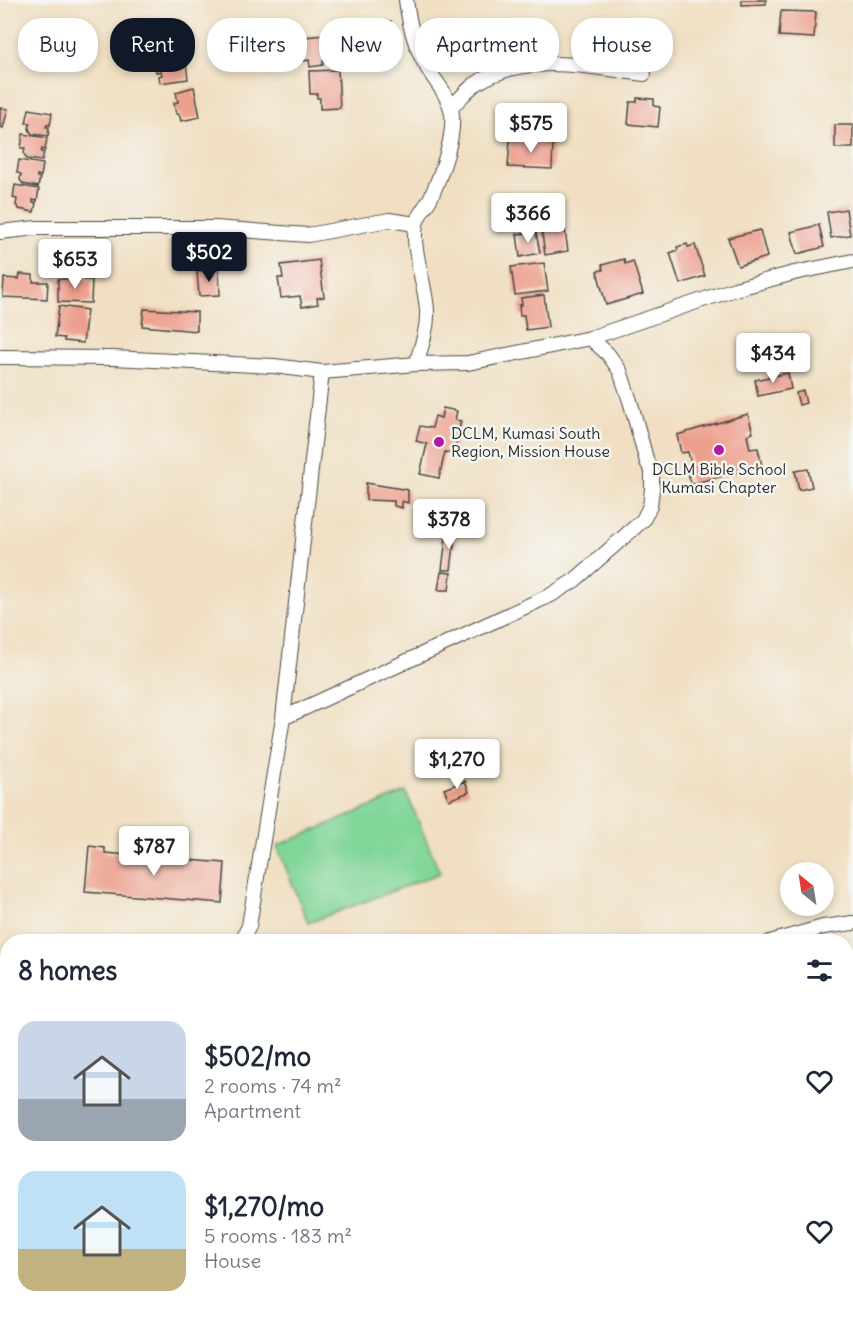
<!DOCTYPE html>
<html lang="en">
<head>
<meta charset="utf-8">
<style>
	body { margin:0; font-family:Delius,sans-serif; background:#f6f6f7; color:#1f2937; height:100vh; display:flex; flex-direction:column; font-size:22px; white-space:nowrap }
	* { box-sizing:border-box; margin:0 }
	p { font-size:20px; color:#747a83 }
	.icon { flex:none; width:33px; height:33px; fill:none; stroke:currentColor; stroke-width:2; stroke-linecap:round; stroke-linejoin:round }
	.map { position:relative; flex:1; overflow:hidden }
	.side { position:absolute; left:0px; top:934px; width:854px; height:386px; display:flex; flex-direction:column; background:#fff; border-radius:24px 24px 0 0; box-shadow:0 3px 9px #0003 }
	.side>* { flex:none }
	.guide { position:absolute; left:18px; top:18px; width:818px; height:54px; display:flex; gap:12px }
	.needle { width:39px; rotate:330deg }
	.buttons { position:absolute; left:780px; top:862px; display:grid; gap:12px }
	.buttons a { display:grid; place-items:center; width:54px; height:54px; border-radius:50%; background:#fff; box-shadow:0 3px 9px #0003; font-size:30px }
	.price { position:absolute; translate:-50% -51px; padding:0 14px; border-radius:6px; background:#fff; color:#222; font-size:20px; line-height:39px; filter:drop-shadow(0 2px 3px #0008) }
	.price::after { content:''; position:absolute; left:50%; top:36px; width:18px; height:14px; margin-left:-9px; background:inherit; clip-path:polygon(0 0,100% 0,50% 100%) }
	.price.current { background:#111827; color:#fff }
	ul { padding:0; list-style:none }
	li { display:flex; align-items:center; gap:18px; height:150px; padding:0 18px }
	li span { display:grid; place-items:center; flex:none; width:168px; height:120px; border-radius:18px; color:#555 }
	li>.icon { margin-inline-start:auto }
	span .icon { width:72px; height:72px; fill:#fffc; stroke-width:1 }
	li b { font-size:26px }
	h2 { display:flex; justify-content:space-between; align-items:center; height:72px; padding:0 18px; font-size:26px }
	.chip { padding:0 21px; border-radius:24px; background:#fff; box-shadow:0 3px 9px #0003; font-size:21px; line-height:54px }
	.chip.current { background:#111827; color:#fff }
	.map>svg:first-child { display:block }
	.green { fill:#80d598; stroke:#568062; stroke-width:1.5 }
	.water { fill:#66a7da; stroke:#486982; stroke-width:1.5 }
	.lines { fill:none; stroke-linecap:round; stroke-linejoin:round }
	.stream { stroke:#66a7da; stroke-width:3 }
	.building { fill:#ed9f8d }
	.street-casing { stroke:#494642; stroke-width:16 }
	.street { stroke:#fff; stroke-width:14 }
	.poi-dot { fill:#b5179e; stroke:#f6f6f2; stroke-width:2 }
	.labels { text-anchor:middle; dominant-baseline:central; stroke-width:5; stroke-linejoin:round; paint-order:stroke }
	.poi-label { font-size:16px; fill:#2b2b2b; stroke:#f6f6f2; text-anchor:start }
</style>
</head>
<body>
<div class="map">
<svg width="853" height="1319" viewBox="0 0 853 1319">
	<rect width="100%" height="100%" fill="#f6f6f2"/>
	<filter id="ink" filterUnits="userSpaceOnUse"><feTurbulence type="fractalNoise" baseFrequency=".0167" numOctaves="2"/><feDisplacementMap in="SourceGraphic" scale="12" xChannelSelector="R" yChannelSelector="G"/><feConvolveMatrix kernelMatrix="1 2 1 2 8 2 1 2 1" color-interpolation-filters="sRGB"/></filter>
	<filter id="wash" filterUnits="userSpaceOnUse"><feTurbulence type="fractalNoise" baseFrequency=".008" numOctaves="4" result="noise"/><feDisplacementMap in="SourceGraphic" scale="24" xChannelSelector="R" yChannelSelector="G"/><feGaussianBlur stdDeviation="1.35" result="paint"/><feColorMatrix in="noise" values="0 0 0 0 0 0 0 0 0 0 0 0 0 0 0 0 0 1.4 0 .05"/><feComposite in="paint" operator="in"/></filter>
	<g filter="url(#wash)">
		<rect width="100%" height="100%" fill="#f0dfc2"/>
		<path class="green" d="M 406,792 L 440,873 L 308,923 L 277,846 Z
			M 853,1143 L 853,1267 L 846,1271 L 846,1145 Z
			M 495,1313 L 495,1312 L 773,1313 L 762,1319 L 496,1319 Z"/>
		<path class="water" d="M 0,1219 L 7,1222 L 8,1312 L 44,1313 L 45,1319 L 0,1319 Z"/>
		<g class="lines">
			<path class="stream" d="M 846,1236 L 853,1234
				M 564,1319 L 582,1312"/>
		</g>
		<g id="blocks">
			<path class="building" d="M 742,0 L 766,0 L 766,4 L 742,5 Z
				M 781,11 L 816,12 L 814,38 L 779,36 Z
				M 391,21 L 392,36 L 357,39 L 356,23 Z
				M 499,26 L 499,31 L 507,31 L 509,56 L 497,57 L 498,64 L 481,65 L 480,56 L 467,57 L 466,38 L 470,37 L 470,28 Z
				M 333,34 L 337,60 L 323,61 L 323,65 L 310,67 L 309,60 L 304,61 L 303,46 L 306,46 L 305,37 Z
				M 394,41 L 395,57 L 361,59 L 360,43 Z
				M 184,47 L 188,79 L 160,83 L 159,76 L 162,75 L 161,71 L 156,72 L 154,59 L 160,59 L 159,50 Z
				M 338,70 L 340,108 L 320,109 L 320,98 L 317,98 L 317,94 L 310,94 L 309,71 Z
				M 194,87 L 200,117 L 181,121 L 179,114 L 176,114 L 174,103 L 178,102 L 176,92 Z
				M 637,98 L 654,99 L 654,106 L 660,107 L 658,127 L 628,124 L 630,102 L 637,102 Z
				M 0,108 L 8,109 L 3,128 L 0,127 Z
				M 29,109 L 52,113 L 50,125 L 47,124 L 46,127 L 49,127 L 48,136 L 32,134 L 29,129 L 30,123 L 26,123 Z
				M 514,109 L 555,112 L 551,133 L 512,127 Z
				M 835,125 L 853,125 L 853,148 L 835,148 Z
				M 23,134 L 47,138 L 45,150 L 42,149 L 41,152 L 44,152 L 42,161 L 27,159 L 24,154 L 25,148 L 21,148 Z
				M 510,139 L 553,141 L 552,169 L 508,167 Z
				M 19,160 L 43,164 L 41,176 L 37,175 L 37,177 L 40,178 L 38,187 L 23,184 L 20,180 L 21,174 L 17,173 Z
				M 15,185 L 39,189 L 37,201 L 33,200 L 33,203 L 36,203 L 34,212 L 19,209 L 16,205 L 17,199 L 13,198 Z
				M 846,209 L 850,235 L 831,238 L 827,212 Z
				M 554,220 L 555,225 L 564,223 L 568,251 L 545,255 L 542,233 L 544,232 L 543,228 L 546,228 L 545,222 Z
				M 819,225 L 824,247 L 797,254 L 791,232 Z
				M 760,230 L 767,257 L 738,266 L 728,238 Z
				M 536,232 L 540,253 L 520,257 L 517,234 Z
				M 687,244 L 688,247 L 695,245 L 705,276 L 680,284 L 670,253 L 678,250 L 677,247 Z
				M 624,259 L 625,264 L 633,261 L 643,294 L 606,305 L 597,271 L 603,270 L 602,265 Z
				M 319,260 L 324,297 L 317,298 L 318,304 L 302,307 L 300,296 L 281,298 L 278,278 L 283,278 L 281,265 Z
				M 544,263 L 548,291 L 515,295 L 511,267 Z
				M 219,270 L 220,295 L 199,296 L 197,271 Z
				M 20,274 L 33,275 L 33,282 L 48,282 L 47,299 L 3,297 L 4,278 L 19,279 Z
				M 71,276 L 85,276 L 85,280 L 92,280 L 91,303 L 58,302 L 58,279 L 71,279 Z
				M 544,295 L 548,327 L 526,330 L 524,315 L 520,316 L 519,305 L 522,305 L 521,298 Z
				M 59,306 L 87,310 L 83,343 L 64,341 L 64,338 L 55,337 Z
				M 144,309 L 197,312 L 197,331 L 142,326 Z
				M 788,373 L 791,389 L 758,396 L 755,380 Z
				M 803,391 L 806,403 L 799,405 L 796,393 Z
				M 443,408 L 457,411 L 455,420 L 461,421 L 453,454 L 445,452 L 439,478 L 420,474 L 427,444 L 416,441 L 420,426 L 432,428 L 435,416 L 441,418 Z
				M 748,414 L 753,433 L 747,435 L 750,449 L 758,448 L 762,466 L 691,484 L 686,465 L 691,464 L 688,452 L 681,453 L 677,435 Z
				M 808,469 L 812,487 L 799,490 L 795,471 Z
				M 366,483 L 408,490 L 408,503 L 402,501 L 402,508 L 394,506 L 394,501 L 366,500 Z
				M 447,529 L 456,529 L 451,570 L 442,570 Z
				M 441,572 L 451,573 L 449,590 L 438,590 Z
				M 465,781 L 469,792 L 449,800 L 444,789 Z
				M 89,846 L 105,848 L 105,853 L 225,863 L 222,903 L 85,892 Z"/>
		</g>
	</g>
	<g filter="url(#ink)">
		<use href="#blocks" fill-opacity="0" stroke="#494642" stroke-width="1.5"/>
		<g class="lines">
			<defs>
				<path id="street" d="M 406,0 C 409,24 415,48 428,69 C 435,81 448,95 451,109 C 457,132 441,175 431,197 C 427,206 417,215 416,225 C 411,249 426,285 427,311 C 428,329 421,347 416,364
					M 451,107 C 459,100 466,91 474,85 C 522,51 591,67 644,74
					M 0,232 L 37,228 L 215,228 L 308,235 L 389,220 L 416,224
					M 0,357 L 113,358 L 274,366 L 322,372 L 416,364 L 468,363 L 590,338 L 735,289 L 794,273 L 853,261
					M 283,718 L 551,595 L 575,580 L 643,520 L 650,506 L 652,489 L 652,471 L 647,462 L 631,404 L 620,371 L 608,354 L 590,338
					M 241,942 L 249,926 L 283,718 L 322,372
					M 770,942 L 823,927 L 853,923
					M 0,997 L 8,995"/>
			</defs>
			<use href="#street" class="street-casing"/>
			<use href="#street" class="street"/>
		</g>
	</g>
	<g class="poi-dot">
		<circle cx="439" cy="442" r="6"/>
		<circle cx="719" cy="450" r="6"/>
	</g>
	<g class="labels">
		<g class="poi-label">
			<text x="451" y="433">DCLM, Kumasi South<tspan x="451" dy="18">Region, Mission House</tspan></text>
			<text x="719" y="469" text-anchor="middle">DCLM Bible School<tspan x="719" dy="18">Kumasi Chapter</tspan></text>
		</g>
	</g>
</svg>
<div class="buttons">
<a><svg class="needle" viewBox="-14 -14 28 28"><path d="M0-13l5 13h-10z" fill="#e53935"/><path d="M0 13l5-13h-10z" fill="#747a83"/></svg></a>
</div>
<b class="price" style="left:531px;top:154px">$575</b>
<b class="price" style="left:528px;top:244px">$366</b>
<b class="price current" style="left:209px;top:283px">$502</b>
<b class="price" style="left:75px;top:290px">$653</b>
<b class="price" style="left:773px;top:384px">$434</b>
<b class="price" style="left:449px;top:550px">$378</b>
<b class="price" style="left:457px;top:790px">$1,270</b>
<b class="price" style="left:154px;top:877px">$787</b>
<div class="guide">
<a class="chip">Buy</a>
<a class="chip current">Rent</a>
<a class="chip">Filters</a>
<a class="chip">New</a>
<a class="chip">Apartment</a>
<a class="chip">House</a>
</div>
<section class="side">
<h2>8 homes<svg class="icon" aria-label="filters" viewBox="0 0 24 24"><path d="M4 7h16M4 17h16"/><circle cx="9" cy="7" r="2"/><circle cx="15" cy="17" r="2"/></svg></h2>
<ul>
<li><span style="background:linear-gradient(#c9d6e8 65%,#9aa5b1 0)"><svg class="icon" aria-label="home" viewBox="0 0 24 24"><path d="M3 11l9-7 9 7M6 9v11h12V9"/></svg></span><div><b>$502/mo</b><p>2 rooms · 74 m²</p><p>Apartment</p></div><svg class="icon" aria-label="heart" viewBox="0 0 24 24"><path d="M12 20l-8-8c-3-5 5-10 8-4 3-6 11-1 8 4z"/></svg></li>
<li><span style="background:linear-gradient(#bfe0f5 65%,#c2b280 0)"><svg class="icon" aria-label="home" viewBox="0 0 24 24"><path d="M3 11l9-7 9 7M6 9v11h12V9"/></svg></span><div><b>$1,270/mo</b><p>5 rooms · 183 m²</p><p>House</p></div><svg class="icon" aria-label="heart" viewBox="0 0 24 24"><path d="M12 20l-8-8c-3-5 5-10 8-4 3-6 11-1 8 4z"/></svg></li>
</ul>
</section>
</div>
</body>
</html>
